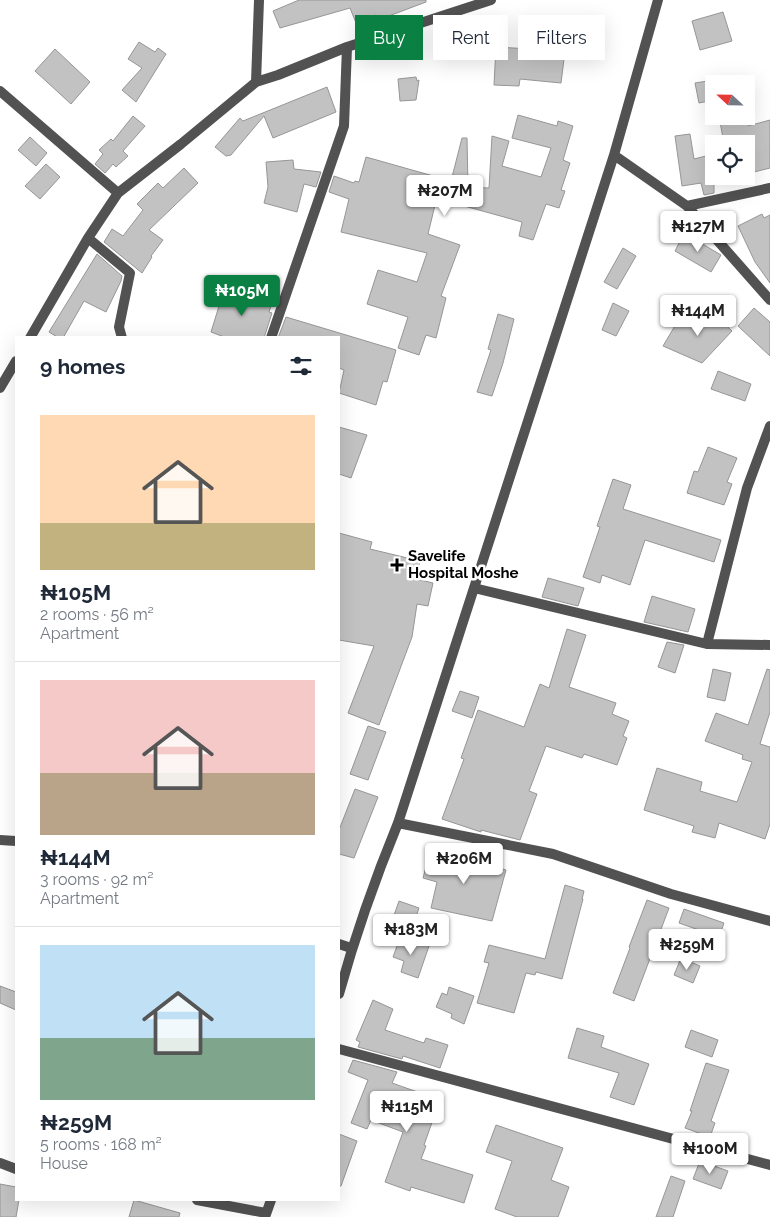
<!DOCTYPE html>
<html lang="en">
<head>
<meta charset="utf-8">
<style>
	body { margin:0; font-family:Raleway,sans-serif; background:#f2f2f3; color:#1f2937; height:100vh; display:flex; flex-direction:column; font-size:19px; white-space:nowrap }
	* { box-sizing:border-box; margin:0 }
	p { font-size:16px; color:#747a83 }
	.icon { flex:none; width:28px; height:28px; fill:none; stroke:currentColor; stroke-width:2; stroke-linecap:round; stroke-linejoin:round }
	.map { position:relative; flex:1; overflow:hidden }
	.side { position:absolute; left:15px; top:336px; width:325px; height:865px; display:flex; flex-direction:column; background:#fff; border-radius:0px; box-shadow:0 5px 20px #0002 }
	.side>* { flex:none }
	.top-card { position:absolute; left:355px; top:15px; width:340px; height:45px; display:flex; gap:10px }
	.needle { width:32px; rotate:292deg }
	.controls { position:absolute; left:705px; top:75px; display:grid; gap:10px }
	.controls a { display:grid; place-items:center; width:50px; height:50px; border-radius:0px; background:#fff; box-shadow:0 5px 20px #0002; font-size:25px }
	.price { position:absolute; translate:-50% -42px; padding:0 11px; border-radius:5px; background:#fff; color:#222; font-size:16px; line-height:32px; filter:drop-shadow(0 1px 2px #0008) }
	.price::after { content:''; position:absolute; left:50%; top:30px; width:15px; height:11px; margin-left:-8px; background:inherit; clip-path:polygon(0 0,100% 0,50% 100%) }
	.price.current { background:#0b8043; color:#fff }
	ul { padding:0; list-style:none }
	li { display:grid; align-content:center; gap:10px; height:265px; padding:0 25px }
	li+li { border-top:1px solid #e0e1e3 }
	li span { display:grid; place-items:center; height:155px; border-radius:0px; color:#555 }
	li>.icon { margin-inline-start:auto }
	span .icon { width:90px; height:90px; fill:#fffc; stroke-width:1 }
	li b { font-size:21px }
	h2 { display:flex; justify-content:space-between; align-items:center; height:60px; padding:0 25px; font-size:21px }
	.tag { padding:0 18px; border-radius:0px; background:#fff; box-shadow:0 5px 20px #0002; font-size:18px; line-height:45px }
	.tag.current { background:#0b8043; color:#fff }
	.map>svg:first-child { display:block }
	.building { fill:#c2c2c2; stroke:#969696 }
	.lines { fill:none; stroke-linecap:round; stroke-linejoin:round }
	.street { stroke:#525252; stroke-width:10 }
	.poi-dot { fill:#000; stroke:#fff; stroke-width:2 }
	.labels { text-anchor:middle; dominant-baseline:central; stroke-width:5; stroke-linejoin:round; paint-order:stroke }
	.poi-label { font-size:15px; font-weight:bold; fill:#000; stroke:#fff; text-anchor:start }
</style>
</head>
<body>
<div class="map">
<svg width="770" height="1217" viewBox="0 0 770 1217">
	<rect width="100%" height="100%" fill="#fff"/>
	<path class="building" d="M 299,0 L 426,0 L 426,2 L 378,20 L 376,15 L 356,23 L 350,8 L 280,28 L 273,11 Z
		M 723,12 L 732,41 L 700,50 L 692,21 Z
		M 139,42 L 155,52 L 158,48 L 166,54 L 136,102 L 122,90 L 142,68 L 128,59 Z
		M 496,47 L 565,51 L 561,83 L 520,79 L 519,86 L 494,85 Z
		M 55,49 L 90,82 L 71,104 L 35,71 Z
		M 416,77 L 417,81 L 419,80 L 416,100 L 400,101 L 398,79 Z
		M 714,80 L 714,100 L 699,103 L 695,83 Z
		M 327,87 L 336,112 L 273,138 L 264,116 L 231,155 L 226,156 L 215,147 L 240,118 L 243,121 Z
		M 518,115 L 557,126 L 558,121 L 573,126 L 563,160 L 570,163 L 561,190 L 565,191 L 559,208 L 546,204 L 533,240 L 519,236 L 522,222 L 439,199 L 438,202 L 436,201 L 428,234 L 460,245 L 441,296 L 446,298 L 436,338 L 426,335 L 419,355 L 398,348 L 408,317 L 367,304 L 378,270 L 417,282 L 427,253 L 341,232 L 349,199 L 329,192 L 334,176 L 354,183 L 355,181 L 359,182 L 366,157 L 451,181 L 462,138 L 467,138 L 468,187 L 489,188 L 492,136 L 509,141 L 502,166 L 541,177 L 551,148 L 512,138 Z
		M 133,116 L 145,126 L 123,151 L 128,156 L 116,167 L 113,164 L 105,173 L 95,164 L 103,154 L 99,150 L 111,139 L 113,141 Z
		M 719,116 L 746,116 L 748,126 L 770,120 L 770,168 L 746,174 L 746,144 L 724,144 Z
		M 690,134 L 694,159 L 714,154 L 714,193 L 704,195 L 701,183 L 682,186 L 675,136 Z
		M 30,137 L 47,153 L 36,166 L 18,150 Z
		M 293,160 L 294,169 L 321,172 L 316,187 L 304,184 L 297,212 L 264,203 L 268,187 L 266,162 Z
		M 46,164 L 60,177 L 40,199 L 25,186 Z
		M 184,168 L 198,183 L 149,230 L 163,240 L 151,256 L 152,257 L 142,273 L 104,242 L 112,229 L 123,236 L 143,210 L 137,204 L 158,183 L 163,188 Z
		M 762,214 L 764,218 L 770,215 L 770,283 L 755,262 L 738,226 Z
		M 684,233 L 721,255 L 711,272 L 675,251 Z
		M 623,248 L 636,256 L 617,289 L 604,282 Z
		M 97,254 L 122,276 L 121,281 L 106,312 L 84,301 L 63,338 L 59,338 L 49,332 Z
		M 224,290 L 272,303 L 269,312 L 272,313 L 264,338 L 227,338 L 211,332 Z
		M 613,303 L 629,311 L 616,336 L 602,330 Z
		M 754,308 L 770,322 L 770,356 L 738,326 Z
		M 710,310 L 732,331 L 702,363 L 663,346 L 679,319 L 694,328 Z
		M 498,314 L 514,319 L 503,363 L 492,396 L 477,392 L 491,350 L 488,349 Z
		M 286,317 L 396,350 L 387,382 L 383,381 L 376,405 L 339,393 L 344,370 L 339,368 L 339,338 L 278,338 Z
		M 718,371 L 751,384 L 745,401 L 711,389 Z
		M 339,427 L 367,435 L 351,478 L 339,474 Z
		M 708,447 L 737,458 L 727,482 L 732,484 L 724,505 L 687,493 L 694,471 L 698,472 Z
		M 613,479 L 631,485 L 623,509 L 721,540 L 714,562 L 645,540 L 630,585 L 602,575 L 600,583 L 583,577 L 600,527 L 597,526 Z
		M 339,533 L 372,542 L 370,549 L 420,561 L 416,579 L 433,583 L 428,606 L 417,604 L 412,637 L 379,725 L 348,713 L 374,646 L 339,640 Z
		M 548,578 L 584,588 L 578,606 L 542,597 Z
		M 652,596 L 695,609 L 688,632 L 644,622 Z
		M 567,629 L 586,635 L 569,687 L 616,703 L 612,714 L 629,721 L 623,736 L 627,738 L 617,765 L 584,754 L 582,758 L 546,746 L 529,791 L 537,794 L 520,840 L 481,830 L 481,832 L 442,819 L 464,759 L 461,758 L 478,710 L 524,727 L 540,684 L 549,688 Z
		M 667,642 L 684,645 L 675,673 L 658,667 Z
		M 713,669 L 731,673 L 725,701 L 707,697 Z
		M 767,669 L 770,670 L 770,712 L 760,744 L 770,747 L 770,824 L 765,839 L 719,823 L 715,838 L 692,832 L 694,826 L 644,810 L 657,768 L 702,782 L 700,791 L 737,802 L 752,762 L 742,759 L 743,755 L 705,741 L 716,713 L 748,725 Z
		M 460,691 L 479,697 L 472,718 L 452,711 Z
		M 368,726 L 386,732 L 368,780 L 350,774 Z
		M 355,789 L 378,797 L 354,858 L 339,854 L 339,830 Z
		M 431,848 L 506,870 L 492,921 L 431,908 L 437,882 L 423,878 Z
		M 565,885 L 584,891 L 582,899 L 583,899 L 562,979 L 536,972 L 535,975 L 526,973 L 514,1013 L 477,1003 L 489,963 L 484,962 L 489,945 L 545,959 Z
		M 647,900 L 669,908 L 634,1001 L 613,993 L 630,948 L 629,947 Z
		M 399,901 L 419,908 L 411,931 L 391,924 Z
		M 684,909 L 724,923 L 719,937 L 679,923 Z
		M 401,935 L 429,946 L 418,978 L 401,972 L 404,961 L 393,957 Z
		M 681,958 L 700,966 L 693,983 L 674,975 Z
		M 0,986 L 16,992 L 16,1010 L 0,1003 Z
		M 449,987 L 474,996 L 464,1024 L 451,1018 L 452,1014 L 436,1007 L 442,993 L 447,995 Z
		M 373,1000 L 393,1009 L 385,1030 L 424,1043 L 426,1038 L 448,1045 L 440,1068 L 403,1056 L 402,1059 L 358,1047 L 360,1042 L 356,1040 Z
		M 577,1028 L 604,1036 L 601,1047 L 649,1064 L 634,1105 L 610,1097 L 619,1073 L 568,1058 Z
		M 691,1030 L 718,1040 L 712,1057 L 685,1047 Z
		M 353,1060 L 397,1072 L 392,1083 L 440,1100 L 424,1145 L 426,1146 L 421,1159 L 473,1175 L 464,1203 L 411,1187 L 410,1191 L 385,1182 L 403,1132 L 371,1120 L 367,1129 L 351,1123 L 368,1080 L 348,1072 Z
		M 706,1063 L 729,1070 L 711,1121 L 715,1123 L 710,1137 L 685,1128 L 692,1111 L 690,1111 Z
		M 496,1125 L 563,1148 L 551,1180 L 569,1187 L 558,1217 L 517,1217 L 495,1209 L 512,1161 L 486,1152 Z
		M 339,1134 L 357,1141 L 341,1186 L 339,1186 Z
		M 700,1161 L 728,1171 L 721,1189 L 693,1179 Z
		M 671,1176 L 685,1181 L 673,1217 L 656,1217 Z
		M 0,1184 L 16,1187 L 16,1200 L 19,1200 L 16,1217 L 0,1217 Z
		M 134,1200 L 180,1213 L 179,1217 L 129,1217 Z"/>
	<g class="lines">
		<path class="street" d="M 256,82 L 259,0
			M 0,91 L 118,193
			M 614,155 L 687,206 L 770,300
			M 687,206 L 770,188
			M 88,238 L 130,273 L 119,327 L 122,338
			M 30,338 L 88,238 L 118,193 L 181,144 L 256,82 L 278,75 L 347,47 L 491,0
			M 271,338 L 344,126 L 347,47
			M 0,388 L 16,361
			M 474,588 L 707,644 L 770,645
			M 707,644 L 747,488 L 770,426
			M 398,823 L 553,854 L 671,894 L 770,921
			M 0,840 L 16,841
			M 339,944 L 351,948
			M 339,994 C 355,936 375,879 398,823 L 614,155 L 658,0
			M 339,1049 L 770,1165
			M 0,1163 L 16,1169
			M 197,1200 L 266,1213
			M 265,1217 L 271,1200"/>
	</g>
	<path class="poi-dot" d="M394.5 557.5h5v5h5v5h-5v5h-5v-5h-5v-5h5z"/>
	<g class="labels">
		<g class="poi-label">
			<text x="408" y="556">Savelife<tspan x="408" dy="17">Hospital Moshe</tspan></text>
		</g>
	</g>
</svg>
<div class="controls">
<a><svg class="needle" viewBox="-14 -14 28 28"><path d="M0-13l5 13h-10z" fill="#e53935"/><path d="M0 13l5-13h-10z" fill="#747a83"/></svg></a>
<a><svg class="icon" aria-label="locate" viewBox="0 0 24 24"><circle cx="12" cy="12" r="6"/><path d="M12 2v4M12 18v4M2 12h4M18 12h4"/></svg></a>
</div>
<b class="price" style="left:445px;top:217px">₦207M</b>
<b class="price" style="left:698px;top:253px">₦127M</b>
<b class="price current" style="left:242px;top:317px">₦105M</b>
<b class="price" style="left:698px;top:337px">₦144M</b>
<b class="price" style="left:464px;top:885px">₦206M</b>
<b class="price" style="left:411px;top:956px">₦183M</b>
<b class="price" style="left:687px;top:971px">₦259M</b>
<b class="price" style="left:407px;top:1133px">₦115M</b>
<b class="price" style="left:710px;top:1175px">₦100M</b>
<div class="top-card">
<a class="tag current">Buy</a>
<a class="tag">Rent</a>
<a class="tag">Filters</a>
</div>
<section class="side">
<h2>9 homes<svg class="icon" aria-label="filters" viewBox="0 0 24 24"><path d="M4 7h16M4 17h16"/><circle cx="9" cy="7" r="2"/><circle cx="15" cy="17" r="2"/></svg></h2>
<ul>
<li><span style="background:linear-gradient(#ffd9b3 70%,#c2b280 0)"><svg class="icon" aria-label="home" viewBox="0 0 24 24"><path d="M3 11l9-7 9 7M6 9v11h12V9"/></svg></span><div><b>₦105M</b><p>2 rooms · 56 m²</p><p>Apartment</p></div></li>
<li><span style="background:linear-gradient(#f6c9c9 60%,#b9a48a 0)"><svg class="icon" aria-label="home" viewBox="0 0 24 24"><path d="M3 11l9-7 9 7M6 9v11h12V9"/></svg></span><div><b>₦144M</b><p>3 rooms · 92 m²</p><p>Apartment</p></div></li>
<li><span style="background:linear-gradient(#bfe0f5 60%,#7fa58c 0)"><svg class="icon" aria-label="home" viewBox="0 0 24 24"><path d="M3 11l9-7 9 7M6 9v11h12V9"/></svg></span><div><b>₦259M</b><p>5 rooms · 168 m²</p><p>House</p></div></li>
</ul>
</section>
</div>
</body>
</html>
